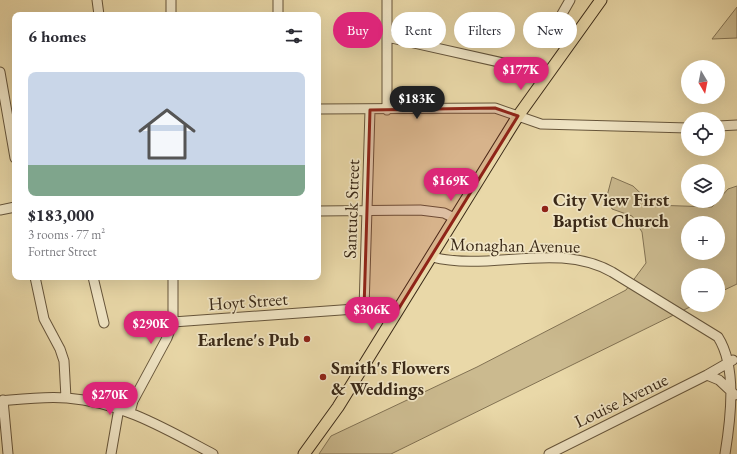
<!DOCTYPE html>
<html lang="en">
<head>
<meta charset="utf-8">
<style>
	body { margin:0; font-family:"EB Garamond",serif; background:#f2f2f3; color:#2b2b33; height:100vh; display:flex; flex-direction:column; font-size:15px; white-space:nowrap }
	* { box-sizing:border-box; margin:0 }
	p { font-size:13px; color:#7c7c81 }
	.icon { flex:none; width:22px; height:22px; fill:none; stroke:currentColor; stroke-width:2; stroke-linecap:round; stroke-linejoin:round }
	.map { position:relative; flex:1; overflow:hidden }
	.panel { position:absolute; left:12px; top:12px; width:309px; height:268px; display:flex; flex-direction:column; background:#fff; border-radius:8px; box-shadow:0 4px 16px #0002 }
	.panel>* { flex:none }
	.hud { position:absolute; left:333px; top:12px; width:344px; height:36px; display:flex; gap:8px }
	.needle { width:26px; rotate:170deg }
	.buttons { position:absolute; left:681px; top:60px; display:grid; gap:8px }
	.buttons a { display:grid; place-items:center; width:44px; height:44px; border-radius:50%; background:#fff; box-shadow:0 4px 16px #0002; font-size:20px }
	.price { position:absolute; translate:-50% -34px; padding:0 9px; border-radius:14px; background:#db2777; color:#fff; font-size:13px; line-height:26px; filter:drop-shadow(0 1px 2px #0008) }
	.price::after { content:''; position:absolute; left:50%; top:24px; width:12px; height:9px; margin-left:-6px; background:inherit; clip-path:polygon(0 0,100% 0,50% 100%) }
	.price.current { background:#222; color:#fff }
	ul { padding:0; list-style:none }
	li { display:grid; align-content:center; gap:8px; height:212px; padding:0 16px }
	li span { display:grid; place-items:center; height:124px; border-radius:8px; color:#555 }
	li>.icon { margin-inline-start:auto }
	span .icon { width:72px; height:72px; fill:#fffc; stroke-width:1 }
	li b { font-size:17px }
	h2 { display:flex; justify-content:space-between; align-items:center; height:48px; padding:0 16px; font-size:17px }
	.pill { padding:0 14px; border-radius:18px; background:#fff; box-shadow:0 4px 16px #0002; font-size:14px; line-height:36px }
	.pill.current { background:#db2777; color:#fff }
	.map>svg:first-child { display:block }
	.green { fill:#cbba8f; stroke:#827253; fill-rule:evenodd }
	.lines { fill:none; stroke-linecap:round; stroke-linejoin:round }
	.minor-casing { stroke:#66553b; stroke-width:11 }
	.major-casing { stroke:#3a2917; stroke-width:13 }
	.minor { stroke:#f1e6c6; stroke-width:9 }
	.major { stroke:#e9d8a8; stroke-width:11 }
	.marked { fill:#8f2418; fill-opacity:0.2; stroke:#8f2418; stroke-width:3; stroke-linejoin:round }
	.poi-dot { fill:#8f2418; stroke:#f1e6c6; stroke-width:1.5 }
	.labels { text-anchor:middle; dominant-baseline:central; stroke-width:3.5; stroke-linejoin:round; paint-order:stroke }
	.poi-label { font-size:18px; font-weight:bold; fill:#3a2917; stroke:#f1e6c6; text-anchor:start }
	.street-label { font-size:18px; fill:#3a2917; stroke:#f1e6c6 }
</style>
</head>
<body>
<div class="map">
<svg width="737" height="454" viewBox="0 0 737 454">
	<rect width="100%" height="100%" fill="#e9d8a8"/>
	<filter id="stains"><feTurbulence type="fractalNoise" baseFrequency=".005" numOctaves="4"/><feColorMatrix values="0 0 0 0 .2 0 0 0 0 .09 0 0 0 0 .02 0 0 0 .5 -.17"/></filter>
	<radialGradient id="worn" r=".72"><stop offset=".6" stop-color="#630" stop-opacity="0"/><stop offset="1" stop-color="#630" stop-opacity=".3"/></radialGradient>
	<path class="green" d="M 737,7 L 737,38 L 712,39 Z
		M 612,177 L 633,186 L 653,205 L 712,207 L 728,189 L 737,186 L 737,284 L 718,293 L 718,275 L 688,275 L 688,305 L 694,305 L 391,454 L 319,454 L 331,436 L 477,367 L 626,290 L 646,263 L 642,232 L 632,216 L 612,209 L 607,196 ZM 688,223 L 718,223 L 718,253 L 688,253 Z"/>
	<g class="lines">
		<defs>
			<path id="minor" d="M 97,0 L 99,15
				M 171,0 L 171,15
				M 278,0 L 278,15
				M 387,0 L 387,110
				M 558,21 L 570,0
				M 387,37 L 548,73
				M 0,72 L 15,158
				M 318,109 L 495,108 L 541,124 L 688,128
				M 718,126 L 737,125
				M 0,210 L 15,207
				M 318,211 L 420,210 L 444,213 L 454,218
				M 432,257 C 490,272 557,241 612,272 L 718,337 C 737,367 731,417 725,454
				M 35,277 L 44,319 L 60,349 L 64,361 L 66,398
				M 93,277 L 104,323
				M 364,309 L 370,110
				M 173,322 L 355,309 L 396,313
				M 707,375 L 733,360
				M 3,400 L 8,454
				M 0,401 C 22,399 45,396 67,398 C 121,402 166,429 213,454
				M 130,412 L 133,401 L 167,338 L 173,322 L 173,277
				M 111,454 L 119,408
				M 549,454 L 707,375 L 719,380 L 735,395"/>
			<path id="major" d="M 304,454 L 338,407 L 518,116 L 601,0"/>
		</defs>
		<use href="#minor" class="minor-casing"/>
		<use href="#major" class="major-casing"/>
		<use href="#minor" class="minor"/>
		<use href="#major" class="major"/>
	</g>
	<path class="marked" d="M 495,108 L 518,116 L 396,313 L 364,309 L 370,110 Z"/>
	<g class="poi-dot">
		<circle cx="545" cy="209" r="4"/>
		<circle cx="307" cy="339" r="4"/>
		<circle cx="323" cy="377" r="4"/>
	</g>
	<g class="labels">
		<g class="poi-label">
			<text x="553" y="199">City View First<tspan x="553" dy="21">Baptist Church</tspan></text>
			<text x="299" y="339" text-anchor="end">Earlene's Pub</text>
			<text x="331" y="367">Smith's Flowers<tspan x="331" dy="21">&amp; Weddings</tspan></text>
		</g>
		<g class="street-label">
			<text transform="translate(351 209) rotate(-88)">Santuck Street</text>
			<text transform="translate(515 245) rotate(1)">Monaghan Avenue</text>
			<text transform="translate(248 301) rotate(-4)">Hoyt Street</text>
			<text transform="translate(621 400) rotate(-26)">Louise Avenue</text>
		</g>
	</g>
	<rect width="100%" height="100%" filter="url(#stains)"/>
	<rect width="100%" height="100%" fill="url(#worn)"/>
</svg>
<div class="buttons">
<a><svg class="needle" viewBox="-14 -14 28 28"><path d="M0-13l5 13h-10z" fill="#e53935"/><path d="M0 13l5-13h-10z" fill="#7c7c81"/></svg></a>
<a><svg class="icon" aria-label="locate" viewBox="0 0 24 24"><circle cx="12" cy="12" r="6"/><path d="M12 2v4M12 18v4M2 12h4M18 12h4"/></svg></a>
<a><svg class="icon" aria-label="layers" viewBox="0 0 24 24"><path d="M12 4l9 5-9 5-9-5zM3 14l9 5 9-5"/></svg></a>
<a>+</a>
<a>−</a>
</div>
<b class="price" style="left:521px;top:91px">$177K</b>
<b class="price current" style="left:417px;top:120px">$183K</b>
<b class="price" style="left:451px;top:202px">$169K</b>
<b class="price" style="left:372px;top:331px">$306K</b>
<b class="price" style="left:151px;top:345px">$290K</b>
<b class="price" style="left:110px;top:416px">$270K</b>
<div class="hud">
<a class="pill current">Buy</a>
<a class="pill">Rent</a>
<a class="pill">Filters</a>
<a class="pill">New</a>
</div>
<section class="panel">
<h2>6 homes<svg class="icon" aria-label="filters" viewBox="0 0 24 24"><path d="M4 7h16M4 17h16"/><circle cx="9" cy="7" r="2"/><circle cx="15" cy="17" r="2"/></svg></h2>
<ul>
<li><span style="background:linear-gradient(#c9d6e8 75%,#7fa58c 0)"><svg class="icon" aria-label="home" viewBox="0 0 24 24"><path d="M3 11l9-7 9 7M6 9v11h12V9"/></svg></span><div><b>$183,000</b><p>3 rooms · 77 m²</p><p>Fortner Street</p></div></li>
</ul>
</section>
</div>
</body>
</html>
